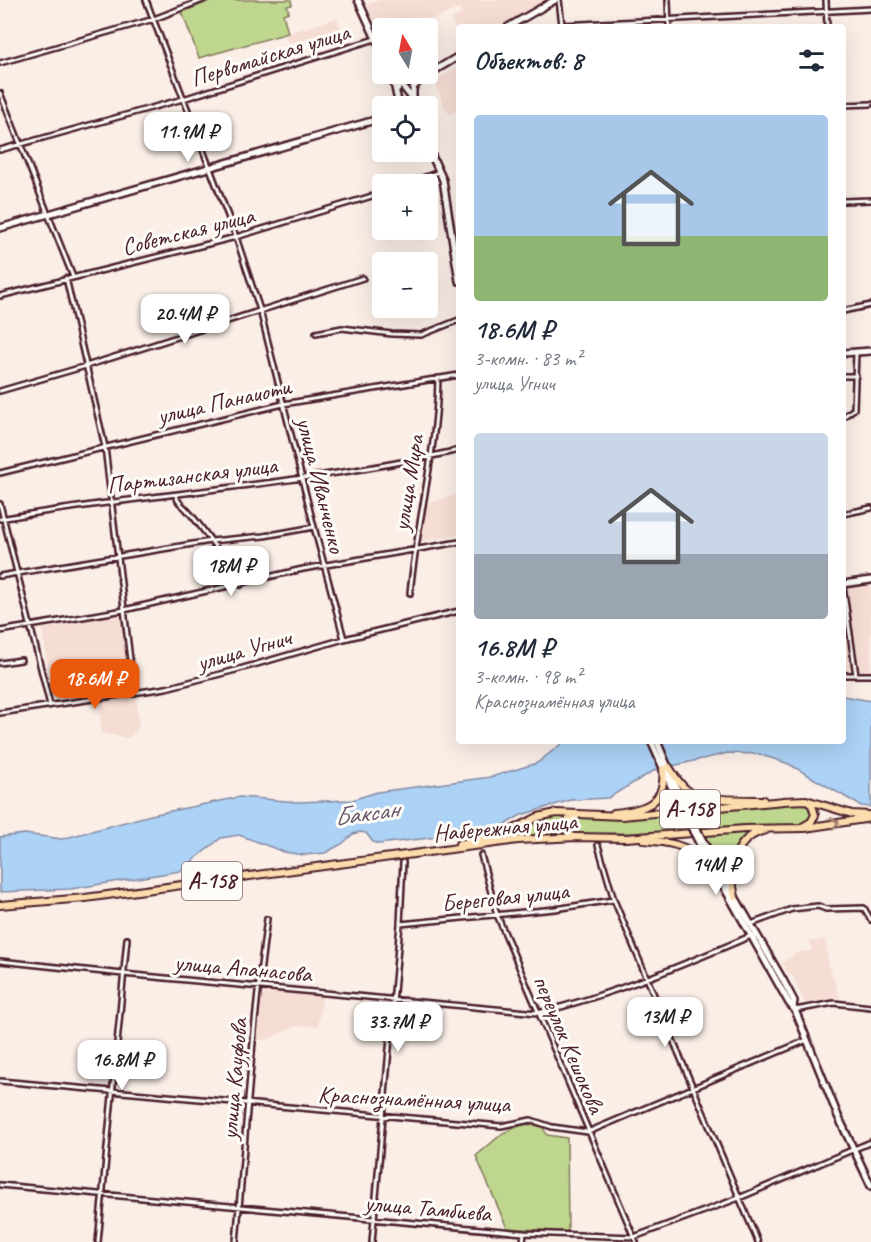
<!DOCTYPE html>
<html lang="ru">
<head>
<meta charset="utf-8">
<style>
	body { margin:0; font-family:Caveat,sans-serif; background:#f2f2f3; color:#1f2937; height:100vh; display:flex; flex-direction:column; font-size:22px; white-space:nowrap }
	* { box-sizing:border-box; margin:0 }
	p { font-size:20px; color:#747a83 }
	.icon { flex:none; width:33px; height:33px; fill:none; stroke:currentColor; stroke-width:2; stroke-linecap:round; stroke-linejoin:round }
	.map { position:relative; flex:1; overflow:hidden }
	.drawer { position:absolute; left:456px; top:24px; width:390px; height:720px; display:flex; flex-direction:column; background:#fff; border-radius:6px; box-shadow:0 6px 24px #0002 }
	.drawer>* { flex:none }
	.needle { width:39px; rotate:350deg }
	.fabs { position:absolute; left:372px; top:18px; display:grid; gap:12px }
	.fabs a { display:grid; place-items:center; width:66px; height:66px; border-radius:6px; background:#fff; box-shadow:0 6px 24px #0002; font-size:30px }
	.price { position:absolute; translate:-50% -51px; padding:0 14px; border-radius:12px; background:#fff; color:#222; font-size:20px; line-height:39px; filter:drop-shadow(0 2px 3px #0008) }
	.price::after { content:''; position:absolute; left:50%; top:36px; width:18px; height:14px; margin-left:-9px; background:inherit; clip-path:polygon(0 0,100% 0,50% 100%) }
	.price.active { background:#ea580c; color:#fff }
	ul { padding:0; list-style:none }
	li { display:grid; align-content:center; gap:12px; height:318px; padding:0 18px }
	li span { display:grid; place-items:center; height:186px; border-radius:6px; color:#555 }
	li>.icon { margin-inline-start:auto }
	span .icon { width:108px; height:108px; fill:#fffc; stroke-width:1 }
	li b { font-size:26px }
	h2 { display:flex; justify-content:space-between; align-items:center; height:72px; padding:0 18px; font-size:26px }
	.map>svg:first-child { display:block }
	.built { fill:#f6ddd4 }
	.green { fill:#bed68d; stroke:#847a5c; stroke-width:1.5 }
	.water { fill:#acd2f5; stroke:#858aa4; stroke-width:1.5 }
	.lines { fill:none; stroke-linecap:round; stroke-linejoin:round }
	.street-casing { stroke:#4a1f2b; stroke-width:8 }
	.secondary-casing { stroke:#4a1f2b; stroke-width:10 }
	.primary-casing { stroke:#4a1f2b; stroke-width:10 }
	.street { stroke:#fdfcf7; stroke-width:3 }
	.secondary { stroke:#fdfcf7; stroke-width:5 }
	.primary { stroke:#fcdcac; stroke-width:6 }
	.secondary-bridge-casing { stroke:#4a1f2b; stroke-width:10; stroke-linecap:butt }
	.secondary-bridge { stroke:#fdfcf7; stroke-width:5 }
	.oneway { stroke:#a37e6c }
	.labels { text-anchor:middle; dominant-baseline:central; stroke-width:6; stroke-linejoin:round; paint-order:stroke }
	.shield { fill:#fdfcf7; stroke:#806168; stroke-width:1.5 }
	.shield-label { font-size:22px; font-weight:bold; fill:#4a1f2b }
	.street-label { font-size:24px; fill:#4a1f2b; stroke:#fdfcf7 }
	.water-label { font-size:26px; font-style:italic; fill:#675568; stroke:#fdfcf7 }
</style>
</head>
<body>
<div class="map">
<svg width="871" height="1242" viewBox="0 0 871 1242">
	<rect width="100%" height="100%" fill="#faeee7"/>
	<filter id="ink" filterUnits="userSpaceOnUse"><feTurbulence type="fractalNoise" baseFrequency=".0167" numOctaves="2"/><feDisplacementMap in="SourceGraphic" scale="12" xChannelSelector="R" yChannelSelector="G"/><feConvolveMatrix kernelMatrix="1 2 1 2 8 2 1 2 1" color-interpolation-filters="sRGB"/></filter>
	<g filter="url(#ink)">
		<path class="built" d="M 379,0 L 545,0 L 498,27 L 459,27 L 459,35 L 451,19 L 461,14 L 459,9 L 407,28 L 382,28 L 382,38 L 367,5 Z
			M 337,18 L 341,29 L 288,44 L 285,34 Z
			M 459,67 L 459,110 L 450,114 L 445,109 L 435,83 L 436,80 Z
			M 458,494 L 459,535 L 417,542 L 423,505 Z
			M 871,580 L 871,675 L 843,675 L 843,584 Z
			M 122,612 L 130,676 L 51,686 L 42,628 Z
			M 136,696 L 139,726 L 138,729 L 127,739 L 123,737 L 101,733 L 99,702 Z
			M 825,939 L 829,965 L 840,997 L 805,1004 L 793,976 L 789,975 L 782,963 L 796,953 L 812,950 L 810,942 Z
			M 259,988 L 323,993 L 318,1026 L 296,1026 L 267,1040 L 256,1040 Z"/>
		<path class="green" d="M 212,0 L 291,0 L 292,5 L 287,6 L 289,12 L 283,14 L 288,33 L 199,58 L 182,12 Z
			M 800,803 L 810,807 L 812,816 L 806,823 L 801,824 L 702,830 L 692,811 Z
			M 679,812 L 690,832 L 573,834 L 569,832 L 568,824 L 570,820 L 577,817 L 627,818 Z
			M 555,817 L 567,817 L 562,825 L 564,834 L 508,838 L 539,820 Z
			M 754,830 C 738,842 731,856 729,876 L 726,876 L 704,835 Z
			M 524,1124 L 542,1126 L 547,1135 L 567,1138 L 568,1232 L 507,1228 L 476,1156 L 503,1133 Z"/>
		<path class="water" d="M 843,696 L 871,701 L 871,807 L 861,806 L 789,764 L 759,754 L 728,753 L 655,770 L 608,798 L 571,800 L 521,815 L 496,830 L 379,844 L 373,842 L 366,833 L 360,832 L 353,834 L 342,844 L 325,853 L 304,855 L 284,852 L 239,835 L 221,838 L 180,871 L 71,889 L 0,892 L 0,837 L 25,834 L 62,839 L 151,815 L 240,797 L 297,802 L 352,800 L 377,792 L 491,777 L 537,763 L 565,741 L 843,741 Z"/>
		<g class="lines">
			<defs>
				<path id="street" d="M 146,0 L 236,237 L 260,310 L 314,527 L 344,639
					M 559,0 L 562,25
					M 668,0 L 669,27
					M 826,0 L 827,27
					M 562,25 L 871,9
					M 0,63 L 154,19 L 203,0
					M 0,93 L 73,277
					M 843,105 L 871,104
					M 0,150 L 183,99 L 375,39
					M 406,184 L 439,172
					M 843,201 L 871,200
					M 66,278 L 105,447 L 134,694
					M 0,296 L 236,237 L 382,193
					M 843,311 L 871,305
					M 316,333 L 342,328 L 392,334 L 421,335 L 459,320
					M 843,376 L 856,376
					M 0,391 L 86,366 L 363,278
					M 843,417 L 854,409 L 856,353
					M 0,473 L 283,404 L 459,375
					M 176,495 C 177,503 182,504 187,510 C 207,532 224,560 241,585
					M 0,504 L 50,705
					M 843,514 L 871,508
					M 0,519 C 152,492 308,485 459,450
					M 0,576 L 211,541 L 264,536 L 314,527
					M 843,586 L 856,675
					M 410,593 C 417,522 437,450 438,378
					M 0,631 L 124,610 L 303,569 L 459,542
					M 0,663 L 21,660
					M 843,675 L 871,675
					M 0,713 L 166,688 L 236,670 L 344,639 L 459,611
					M 598,845 L 614,900 L 758,1242
					M 481,855 L 497,915 L 636,1242
					M 400,924 L 555,909 L 613,900
					M 751,924 L 792,909 L 818,906 L 826,909 L 864,908 L 871,920
					M 0,961 L 123,974 L 538,1013 C 612,995 683,965 753,935
					M 795,1010 L 834,1003 L 871,1007
					M 0,1081 L 501,1126 L 531,1120 L 552,1127 L 588,1132 L 807,1040
					M 0,1185 L 524,1233 L 634,1237 L 739,1198 L 871,1142
					M 98,1242 L 127,939
					M 236,1242 C 246,1134 252,1026 267,919
					M 372,1242 L 400,924 L 403,862
					M 523,1242 L 524,1233"/>
				<path id="secondary" d="M 358,0 L 382,52
					M 508,27 L 555,0
					M 392,74 L 399,106
					M 393,74 L 411,97
					M 396,90 L 400,86 L 422,78 L 459,56
					M 413,106 L 413,88 L 421,79
					M 428,147 L 443,180 L 459,281
					M 0,228 L 382,118
					M 843,353 L 871,351
					M 843,584 L 871,580
					M 651,741 L 675,795
					M 657,741 L 679,794
					M 704,843 L 783,980 L 794,1001 L 793,1007
					M 700,845 L 714,870
					M 720,880 L 789,1003 L 795,1010 L 838,1116 L 871,1186"/>
				<path id="primary" d="M 669,767 C 674,775 679,784 687,790 C 702,801 744,800 763,800
					M 782,801 L 806,800 L 852,814 L 869,815
					M 614,813 C 644,810 667,804 663,769
					M 802,827 L 811,822 L 815,815 L 812,805 L 807,801
					M 574,837 L 569,834 L 566,825 L 569,819 L 577,816
					M 644,840 C 666,842 686,844 703,860 C 710,866 714,875 721,883
					M 459,844 L 500,836 L 538,817 L 556,813 L 622,816 L 784,801
					M 735,897 C 728,869 734,837 766,830
					M 0,905 L 85,898 L 518,840 L 576,837 L 626,838 L 745,829 L 805,828 L 871,818"/>
			</defs>
			<use href="#street" class="street-casing"/>
			<use href="#secondary" class="secondary-casing"/>
			<use href="#primary" class="primary-casing"/>
			<use href="#street" class="street"/>
			<use href="#secondary" class="secondary"/>
			<use href="#primary" class="primary"/>
			<defs>
				<path id="secondary-bridge" d="M 679,794 L 704,843
					M 675,795 L 700,845"/>
			</defs>
			<use href="#secondary-bridge" class="secondary-bridge-casing"/>
			<use href="#secondary-bridge" class="secondary-bridge"/>
		</g>
		<defs><path id="oneway-chevron" d="M-2-3.5L2.5 0L-2 3.5" fill="none" stroke-width="1.6" stroke-linecap="round" stroke-linejoin="round" transform="scale(1.5)"/></defs>
		<use class="oneway" href="#oneway-chevron" transform="translate(835 823) rotate(-10)"/>
	</g>
	<g class="labels">
		<g class="shield">
			<rect x="660" y="790" width="60" height="38" rx="4.5"/>
			<rect x="182" y="862" width="60" height="38" rx="4.5"/>
		</g>
		<g class="shield-label">
			<text x="690" y="809">А-158</text>
			<text x="212" y="881">А-158</text>
		</g>
		<g class="street-label">
			<text transform="translate(270 55) rotate(-17)">Первомайская улица</text>
			<text transform="translate(188 231) rotate(-14)">Советская улица</text>
			<text transform="translate(224 401) rotate(-13)">улица Панаиоти</text>
			<text transform="translate(192 475) rotate(-7)">Партизанская улица</text>
			<text transform="translate(408 483) rotate(-81)">улица Мира</text>
			<text transform="translate(321 485) rotate(76)">улица Иванченко</text>
			<text transform="translate(244 650) rotate(-16)">улица Угнич</text>
			<text transform="translate(505 827) rotate(-5)">Набережная улица</text>
			<text transform="translate(505 897) rotate(-6)">Береговая улица</text>
			<text transform="translate(243 968) rotate(5)">улица Апанасова</text>
			<text transform="translate(569 1044) rotate(67)">переулок Кешокова</text>
			<text transform="translate(234 1079) rotate(-85)">улица Кауфова</text>
			<text transform="translate(414 1099) rotate(3)">Краснознамённая улица</text>
			<text transform="translate(428 1208) rotate(5)">улица Тамбиева</text>
		</g>
		<g class="water-label">
			<text transform="translate(366 813) rotate(-8)">Баксан</text>
		</g>
	</g>
</svg>
<div class="fabs">
<a><svg class="needle" viewBox="-14 -14 28 28"><path d="M0-13l5 13h-10z" fill="#e53935"/><path d="M0 13l5-13h-10z" fill="#747a83"/></svg></a>
<a><svg class="icon" aria-label="locate" viewBox="0 0 24 24"><circle cx="12" cy="12" r="6"/><path d="M12 2v4M12 18v4M2 12h4M18 12h4"/></svg></a>
<a>+</a>
<a>−</a>
</div>
<b class="price" style="left:188px;top:163px">11.9M ₽</b>
<b class="price" style="left:185px;top:345px">20.4M ₽</b>
<b class="price" style="left:231px;top:597px">18M ₽</b>
<b class="price active" style="left:95px;top:710px">18.6M ₽</b>
<b class="price" style="left:716px;top:896px">14M ₽</b>
<b class="price" style="left:665px;top:1048px">13M ₽</b>
<b class="price" style="left:398px;top:1053px">33.7M ₽</b>
<b class="price" style="left:122px;top:1091px">16.8M ₽</b>
<section class="drawer">
<h2>Объектов: 8<svg class="icon" aria-label="filters" viewBox="0 0 24 24"><path d="M4 7h16M4 17h16"/><circle cx="9" cy="7" r="2"/><circle cx="15" cy="17" r="2"/></svg></h2>
<ul>
<li><span style="background:linear-gradient(#a9c7e8 65%,#8fb573 0)"><svg class="icon" aria-label="home" viewBox="0 0 24 24"><path d="M3 11l9-7 9 7M6 9v11h12V9"/></svg></span><div><b>18.6M ₽</b><p>3-комн. · 83 m²</p><p>улица Угнич</p></div></li>
<li><span style="background:linear-gradient(#c9d6e8 65%,#9aa5b1 0)"><svg class="icon" aria-label="home" viewBox="0 0 24 24"><path d="M3 11l9-7 9 7M6 9v11h12V9"/></svg></span><div><b>16.8M ₽</b><p>3-комн. · 98 m²</p><p>Краснознамённая улица</p></div></li>
</ul>
</section>
</div>
</body>
</html>
